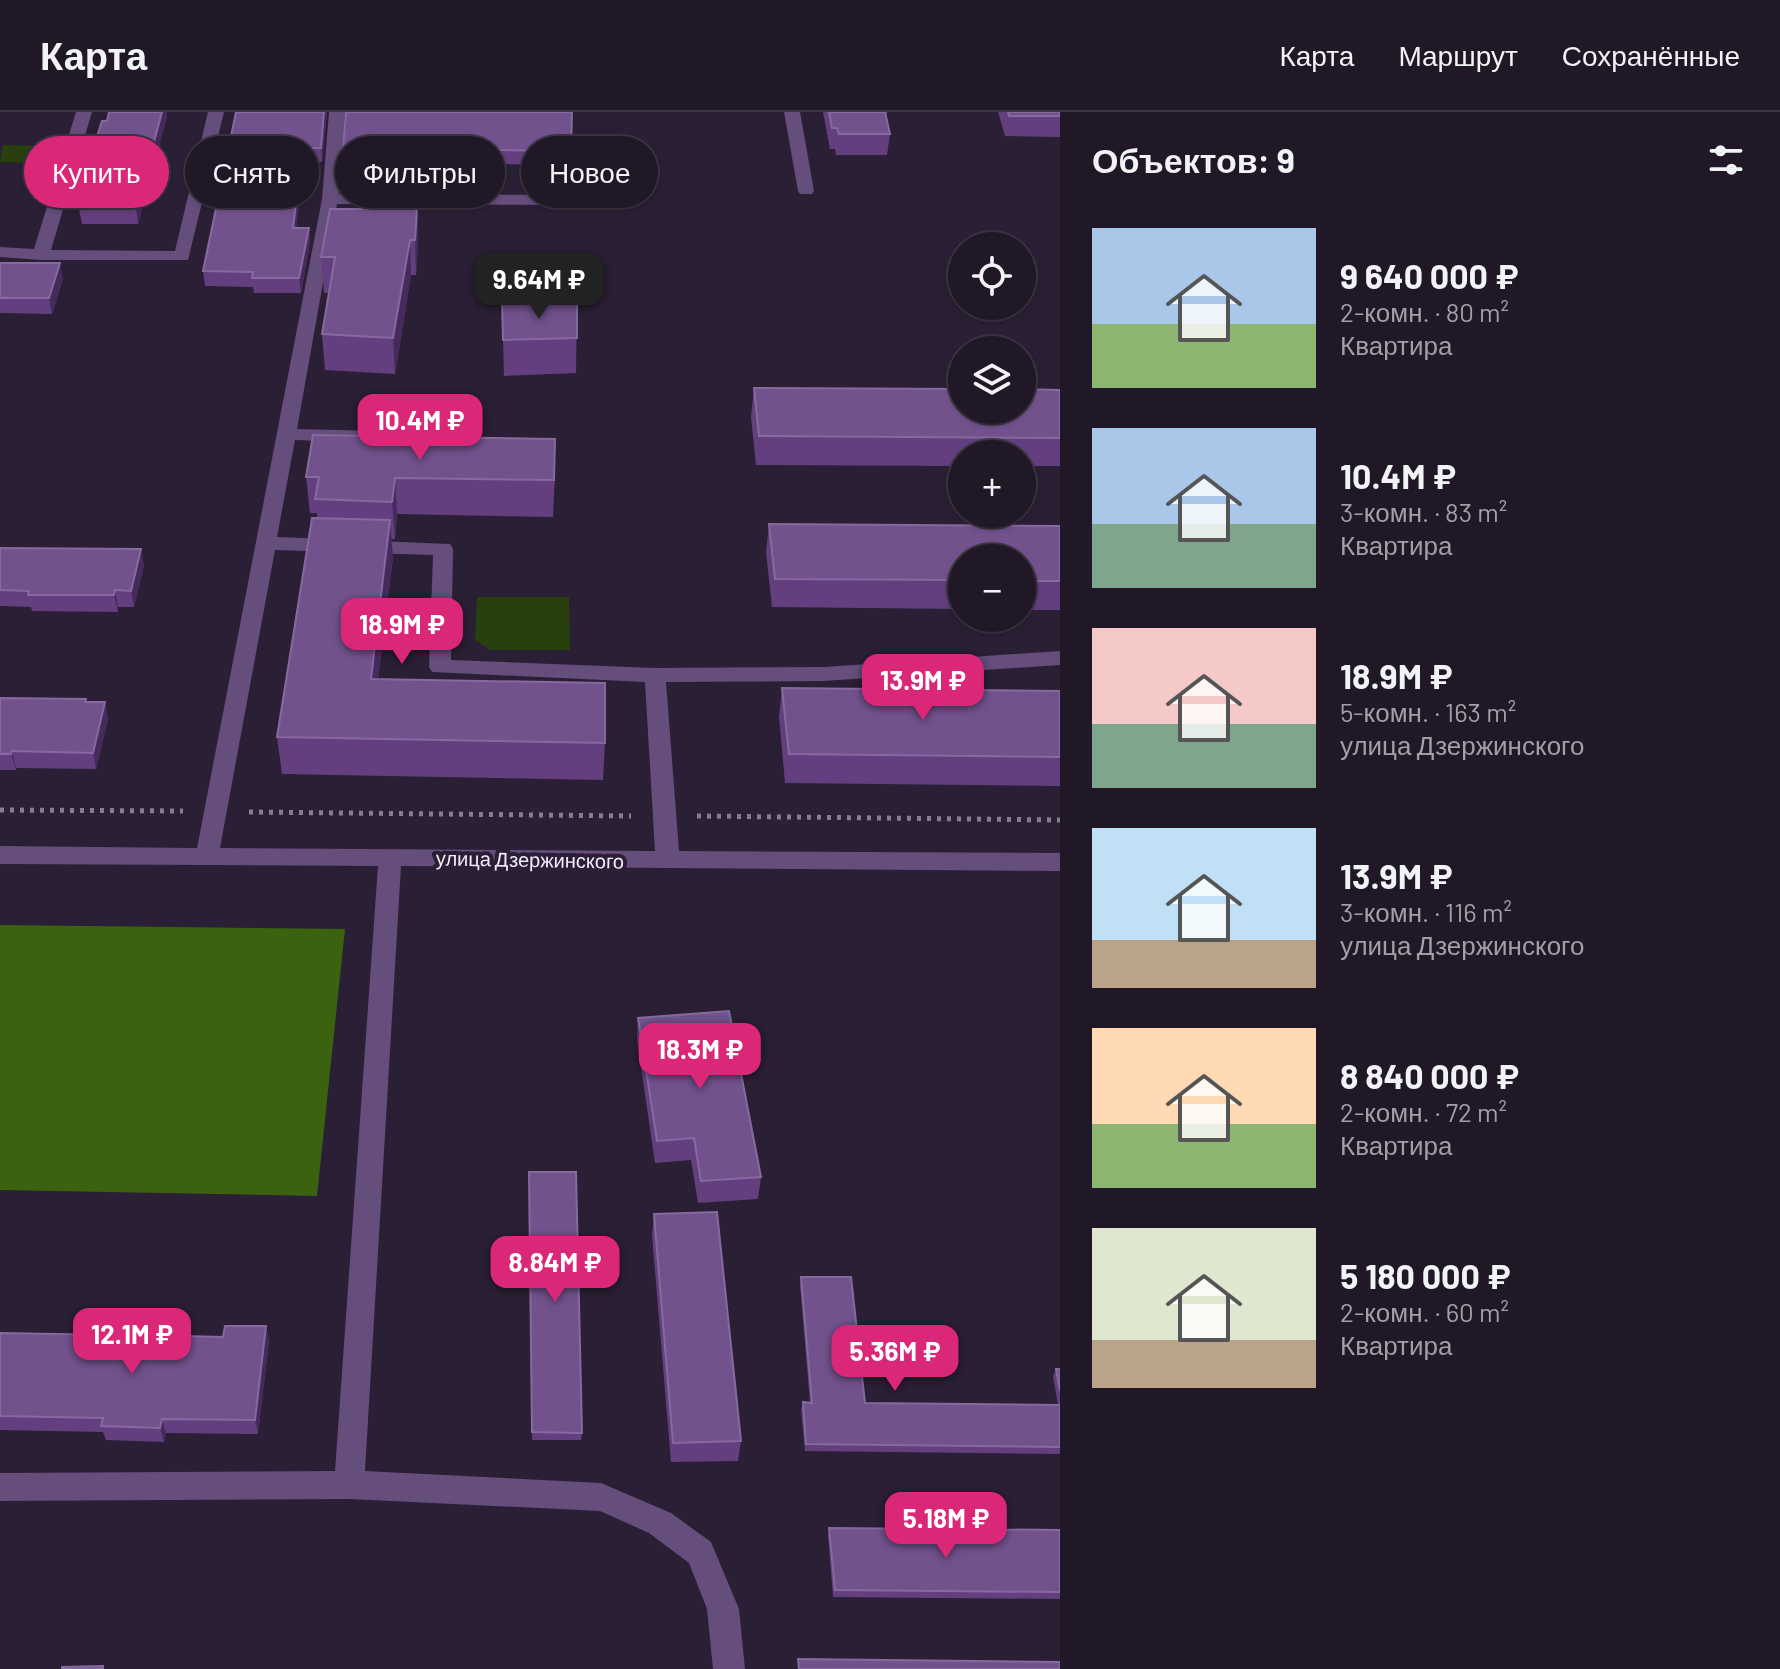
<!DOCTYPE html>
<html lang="ru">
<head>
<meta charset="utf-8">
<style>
	body { margin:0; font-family:Barlow,sans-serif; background:#2d2433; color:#f1f3f6; height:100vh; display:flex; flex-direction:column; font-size:30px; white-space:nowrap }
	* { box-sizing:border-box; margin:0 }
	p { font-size:26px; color:#a29fa7 }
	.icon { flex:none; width:44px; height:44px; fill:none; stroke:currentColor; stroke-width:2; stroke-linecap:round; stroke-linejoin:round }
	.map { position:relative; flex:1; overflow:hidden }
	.drawer { display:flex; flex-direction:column; background:#201727; width:720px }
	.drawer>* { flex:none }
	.guide { position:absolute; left:24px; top:24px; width:760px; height:72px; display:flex; gap:16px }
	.fabs { position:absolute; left:948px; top:120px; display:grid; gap:16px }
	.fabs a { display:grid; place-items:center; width:88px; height:88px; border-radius:50%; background:#201727; box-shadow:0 2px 6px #0004,0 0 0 2px #3d3644; font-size:40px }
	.price { position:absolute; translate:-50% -68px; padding:0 18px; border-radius:16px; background:#db2777; color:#fff; font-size:26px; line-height:52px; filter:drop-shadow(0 2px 4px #0008) }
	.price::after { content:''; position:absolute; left:50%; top:48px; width:24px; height:18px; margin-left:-12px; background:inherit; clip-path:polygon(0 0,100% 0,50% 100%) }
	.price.on { background:#222; color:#fff }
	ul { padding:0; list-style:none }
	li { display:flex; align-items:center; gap:24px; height:200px; padding:0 32px }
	li span { display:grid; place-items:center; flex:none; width:224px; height:160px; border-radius:0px; color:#555 }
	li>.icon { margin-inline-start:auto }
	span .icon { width:96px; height:96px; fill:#fffc; stroke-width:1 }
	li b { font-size:34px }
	h2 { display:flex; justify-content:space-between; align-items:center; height:96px; padding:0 32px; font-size:34px }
	.chip { padding:0 28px; border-radius:36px; background:#201727; box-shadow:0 2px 6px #0004,0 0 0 2px #3d3644; font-size:28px; line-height:72px }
	.chip.on { background:#db2777; color:#fff }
	header { display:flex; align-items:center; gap:48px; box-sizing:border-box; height:112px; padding:0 40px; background:#201727; border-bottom:2px solid #3d3644 }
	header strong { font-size:38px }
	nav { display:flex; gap:44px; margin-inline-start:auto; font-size:28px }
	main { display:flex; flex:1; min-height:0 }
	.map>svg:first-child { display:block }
	.green { fill:#27400e }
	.forest { fill:#3b630f }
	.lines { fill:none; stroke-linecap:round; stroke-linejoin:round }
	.path { stroke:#867d8f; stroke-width:5; stroke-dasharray:4 6; stroke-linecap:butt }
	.minor { fill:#654d7c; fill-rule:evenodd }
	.wall { fill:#633f80 }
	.shaded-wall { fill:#462a5c }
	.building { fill:#72528d; stroke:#866a9f; stroke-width:2 }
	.labels { text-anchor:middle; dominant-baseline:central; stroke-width:8; stroke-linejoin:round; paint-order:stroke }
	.street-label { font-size:20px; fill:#f3ecfb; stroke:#2a1f34 }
</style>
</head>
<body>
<header>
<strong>Карта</strong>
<nav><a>Карта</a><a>Маршрут</a><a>Сохранённые</a></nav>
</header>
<main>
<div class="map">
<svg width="1060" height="1557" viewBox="0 0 1060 1557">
	<rect width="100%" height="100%" fill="#2a1f34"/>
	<path class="green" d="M 3,33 L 46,34 L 39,51 L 0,50 Z
		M 477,485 L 569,485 L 570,538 L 490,538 L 475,528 Z"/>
	<path class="forest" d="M 0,813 L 345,817 L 317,1084 L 0,1078 Z"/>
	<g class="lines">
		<path class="path" d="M 0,698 L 183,699
			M 249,700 L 631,704
			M 697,704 L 1060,708"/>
		<path class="minor" d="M 76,0 L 92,0 L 51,138 L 175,139 L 208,0 L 224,0 L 188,148 L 41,148 L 0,145 L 0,135 L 34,137 Z
			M 329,0 L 345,0 L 339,82 L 554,83 L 562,88 L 554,93 L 337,92 L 297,317 L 381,319 L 391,325 L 381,331 L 295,328 L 277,425 L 450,432 L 453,437 L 451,548 L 655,556 L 824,555 L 1060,539 L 1060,553 L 824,569 L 666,570 L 679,739 L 1060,741 L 1060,759 L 401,754 L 365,1359 L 601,1371 L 671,1401 L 711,1430 L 739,1497 L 745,1557 L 713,1557 L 707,1497 L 689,1451 L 649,1421 L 600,1399 L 349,1387 L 0,1389 L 0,1361 L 335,1359 L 378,754 L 0,752 L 0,734 L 197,736 L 322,87 ZM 275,438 L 433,443 L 429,555 L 432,560 L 645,570 L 655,739 L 220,736 Z
			M 784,0 L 800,0 L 814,79 L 812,82 L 800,82 L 798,79 Z"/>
	</g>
	<path class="wall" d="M 236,0 L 327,0 L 322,50 L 305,50 L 296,116 L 309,116 L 310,131 L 301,181 L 254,181 L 253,175 L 205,174 L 203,159 Z
		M 572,0 L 570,53 L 344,50 L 343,36 Z
		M 823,0 L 887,0 L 887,6 L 890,22 L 887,43 L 836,43 L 835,37 L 830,37 Z
		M 998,0 L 1060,0 L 1060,25 L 1005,24 Z
		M 167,4 L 138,112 L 82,112 L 79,97 L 84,82 L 82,72 Z
		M 417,96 L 418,131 L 416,163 L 411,163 L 395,262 L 325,258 L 322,222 L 329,181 L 324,181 L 321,145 L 382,97 Z
		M 0,151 L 63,167 L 52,202 L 0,201 Z
		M 502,190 L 577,191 L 576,261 L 504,264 Z
		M 754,276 L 1060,278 L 1060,354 L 1022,354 L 1022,342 L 962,342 L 962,354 L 756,353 L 751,305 Z
		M 555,363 L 553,405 L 397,402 L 395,427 L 391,427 L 393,445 L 378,567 L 605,631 L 603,668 L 282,662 L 277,625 L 317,406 L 317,401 L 310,401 L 306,365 Z
		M 769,412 L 1060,414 L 1060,498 L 1022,498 L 1022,446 L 962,446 L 962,497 L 772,495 L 766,440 Z
		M 0,436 L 144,453 L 134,495 L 118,495 L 118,500 L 32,499 L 31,495 L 0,494 Z
		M 782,576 L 1060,579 L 1060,674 L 785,671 L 779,605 Z
		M 0,586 L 86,587 L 86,590 L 105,590 L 108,607 L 96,657 L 16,656 L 16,658 L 0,658 Z
		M 638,906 L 761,1065 L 758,1087 L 698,1091 L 691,1048 L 655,1051 L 637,928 Z
		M 529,1060 L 582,1321 L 581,1328 L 532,1328 Z
		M 654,1102 L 741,1329 L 738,1349 L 671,1350 L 652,1123 Z
		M 801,1165 L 865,1291 L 1058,1293 L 1053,1264 L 1056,1257 L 1060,1257 L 1060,1342 L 805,1339 L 801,1298 L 803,1290 L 810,1290 L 800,1173 Z
		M 266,1214 L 269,1229 L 258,1322 L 166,1321 L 164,1330 L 106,1328 L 103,1320 L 0,1318 L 0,1221 L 113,1223 L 147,1216 L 150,1223 L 223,1225 Z
		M 829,1416 L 1060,1418 L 1060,1487 L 833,1485 L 828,1423 Z"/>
	<path class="shaded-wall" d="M 162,0 L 167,0 L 167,4 L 138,112 L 136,97 Z
		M 324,0 L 327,0 L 322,50 L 321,36 Z
		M 303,36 L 305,50 L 294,131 L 293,116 Z
		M 417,96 L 418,131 L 416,163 L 415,128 Z
		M 309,116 L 310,131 L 301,181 L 299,166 Z
		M 410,128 L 411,163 L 395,262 L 393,226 Z
		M 60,151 L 63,167 L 52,202 L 49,186 Z
		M 395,366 L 397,402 L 395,427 L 392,390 Z
		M 390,408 L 393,445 L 374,603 L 371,567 Z
		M 141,437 L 144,453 L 134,495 L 131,479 Z
		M 115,478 L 118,495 L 118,500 L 114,483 Z
		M 105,590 L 108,607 L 96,657 L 93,641 Z
		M 12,639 L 16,656 L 16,658 L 11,642 Z
		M 266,1214 L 269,1229 L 258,1322 L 255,1308 Z
		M 162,1307 L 166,1321 L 164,1330 L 160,1316 Z"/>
	<path class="building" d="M 109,0 L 162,0 L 136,97 L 79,97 L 87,72 L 82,72 L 102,9 L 107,9 Z
		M 236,0 L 324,0 L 321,36 L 303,36 L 293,116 L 309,116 L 299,166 L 252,166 L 253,160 L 203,159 Z
		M 346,0 L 572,0 L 571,39 L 343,36 Z
		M 829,0 L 885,0 L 890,22 L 839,22 L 837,16 L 832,16 Z
		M 1008,0 L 1060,0 L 1060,4 L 1009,4 Z
		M 382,93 L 417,96 L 415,128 L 410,128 L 393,226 L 322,222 L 335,145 L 321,145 L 330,97 L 382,97 Z
		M 0,151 L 60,151 L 49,186 L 0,186 Z
		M 502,190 L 577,191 L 577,226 L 503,228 Z
		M 754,276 L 962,277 L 962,298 L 1022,298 L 1022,277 L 1060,278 L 1060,326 L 759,324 Z
		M 313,323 L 555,327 L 554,368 L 395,366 L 392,390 L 315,387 L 319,365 L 306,365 Z
		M 312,406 L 390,408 L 371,567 L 605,571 L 605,631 L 277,625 Z
		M 769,412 L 1060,414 L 1060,469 L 1022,469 L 1022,446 L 962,446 L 962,468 L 775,467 Z
		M 0,436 L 141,437 L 131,479 L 115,478 L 114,483 L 28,483 L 29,479 L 0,478 Z
		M 782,576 L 1060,579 L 1060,645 L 789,642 Z
		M 0,586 L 86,587 L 85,590 L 105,590 L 93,641 L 12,639 L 11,642 L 0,642 Z
		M 729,899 L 761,1065 L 701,1069 L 694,1026 L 657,1029 L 638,906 Z
		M 529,1060 L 576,1060 L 582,1321 L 532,1320 Z
		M 717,1100 L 741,1329 L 673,1331 L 654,1102 Z
		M 801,1165 L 851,1165 L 865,1291 L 1060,1293 L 1060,1335 L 806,1332 L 803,1290 L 812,1291 Z
		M 225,1214 L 266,1214 L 255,1308 L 162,1307 L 160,1316 L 101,1314 L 103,1306 L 0,1304 L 0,1221 L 113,1223 L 114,1215 L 147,1216 L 146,1223 L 223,1225 Z
		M 1056,1257 L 1060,1257 L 1060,1279 Z
		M 829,1416 L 1060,1418 L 1060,1480 L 835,1478 Z
		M 798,1547 L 1060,1550 L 1060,1557 L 799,1557 Z
		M 103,1554 L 103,1557 L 62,1557 L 62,1555 Z"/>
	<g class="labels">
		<g class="street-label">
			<text transform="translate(530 747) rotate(1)">улица Дзержинского</text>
		</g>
	</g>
</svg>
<div class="fabs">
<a><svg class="icon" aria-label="locate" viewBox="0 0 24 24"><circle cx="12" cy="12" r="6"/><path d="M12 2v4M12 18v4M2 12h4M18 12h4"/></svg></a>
<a><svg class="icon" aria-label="layers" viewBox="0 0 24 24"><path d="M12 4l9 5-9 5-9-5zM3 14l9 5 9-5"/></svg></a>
<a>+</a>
<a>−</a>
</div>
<b class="price on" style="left:539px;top:209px">9.64M ₽</b>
<b class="price" style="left:420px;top:350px">10.4M ₽</b>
<b class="price" style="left:402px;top:554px">18.9M ₽</b>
<b class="price" style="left:923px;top:610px">13.9M ₽</b>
<b class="price" style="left:700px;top:979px">18.3M ₽</b>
<b class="price" style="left:555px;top:1192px">8.84M ₽</b>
<b class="price" style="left:132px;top:1264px">12.1M ₽</b>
<b class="price" style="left:895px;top:1281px">5.36M ₽</b>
<b class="price" style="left:946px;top:1448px">5.18M ₽</b>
<div class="guide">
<a class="chip on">Купить</a>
<a class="chip">Снять</a>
<a class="chip">Фильтры</a>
<a class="chip">Новое</a>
</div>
</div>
<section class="drawer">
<h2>Объектов: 9<svg class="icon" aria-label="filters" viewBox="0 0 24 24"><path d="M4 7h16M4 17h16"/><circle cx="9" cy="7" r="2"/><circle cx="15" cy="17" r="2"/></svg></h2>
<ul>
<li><span style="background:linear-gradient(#a9c7e8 60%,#8fb573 0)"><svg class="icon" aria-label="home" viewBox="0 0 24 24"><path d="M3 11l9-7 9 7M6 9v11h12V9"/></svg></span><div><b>9 640 000 ₽</b><p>2-комн. · 80 m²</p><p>Квартира</p></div></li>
<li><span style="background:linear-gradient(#a9c7e8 60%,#7fa58c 0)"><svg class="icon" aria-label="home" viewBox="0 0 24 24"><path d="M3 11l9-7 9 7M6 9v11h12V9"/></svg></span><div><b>10.4M ₽</b><p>3-комн. · 83 m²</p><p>Квартира</p></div></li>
<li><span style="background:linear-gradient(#f6c9c9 60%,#7fa58c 0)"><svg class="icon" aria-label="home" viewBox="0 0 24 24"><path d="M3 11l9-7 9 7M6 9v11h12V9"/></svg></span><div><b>18.9M ₽</b><p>5-комн. · 163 m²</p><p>улица Дзержинского</p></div></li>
<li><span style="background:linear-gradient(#bfe0f5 70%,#b9a48a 0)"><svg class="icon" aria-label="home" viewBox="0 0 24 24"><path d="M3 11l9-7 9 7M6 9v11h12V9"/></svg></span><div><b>13.9M ₽</b><p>3-комн. · 116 m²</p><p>улица Дзержинского</p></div></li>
<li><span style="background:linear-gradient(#ffd9b3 60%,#8fb573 0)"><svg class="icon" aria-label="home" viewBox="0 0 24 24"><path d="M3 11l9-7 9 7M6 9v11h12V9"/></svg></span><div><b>8 840 000 ₽</b><p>2-комн. · 72 m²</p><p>Квартира</p></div></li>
<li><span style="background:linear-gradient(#dfe7d0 70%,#b9a48a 0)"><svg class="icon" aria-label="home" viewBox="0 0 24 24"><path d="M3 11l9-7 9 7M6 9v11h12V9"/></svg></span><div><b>5 180 000 ₽</b><p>2-комн. · 60 m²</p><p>Квартира</p></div></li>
</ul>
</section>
</main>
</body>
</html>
